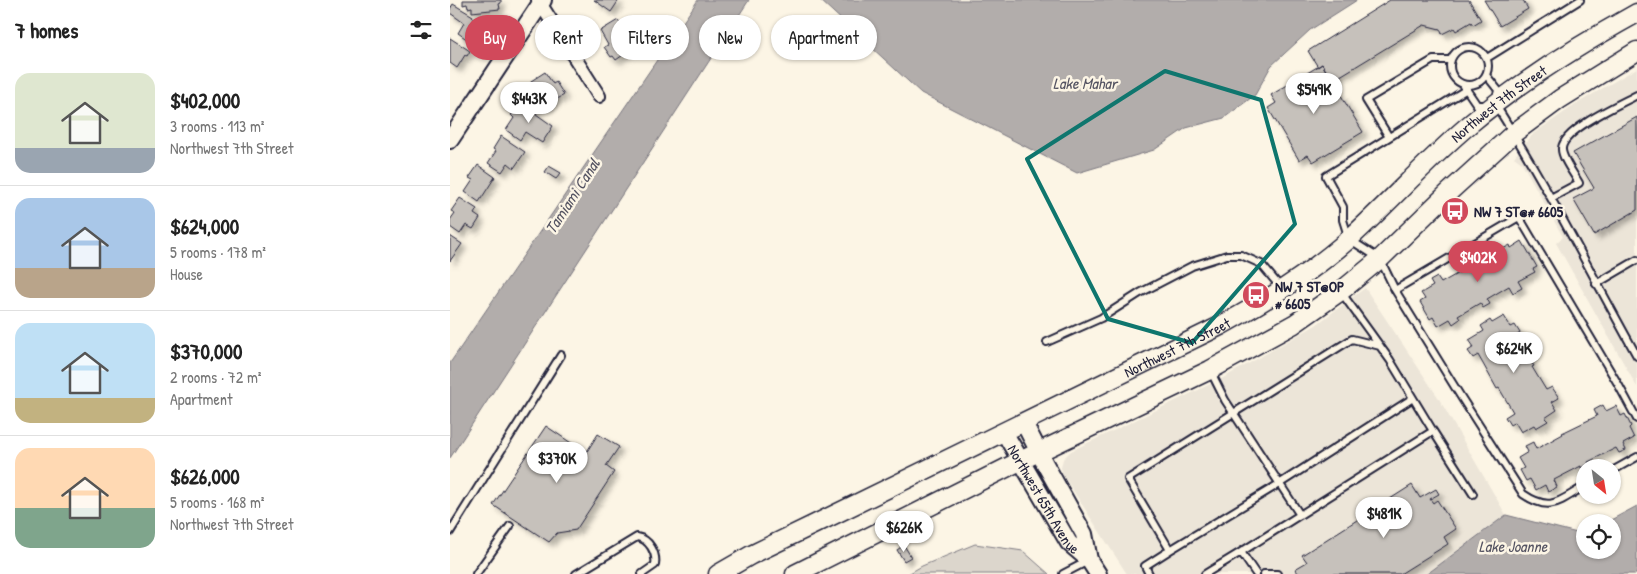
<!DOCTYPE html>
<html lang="en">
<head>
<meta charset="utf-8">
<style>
	body { margin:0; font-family:"Patrick Hand",sans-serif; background:#f2f2f2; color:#222; height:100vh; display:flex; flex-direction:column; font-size:19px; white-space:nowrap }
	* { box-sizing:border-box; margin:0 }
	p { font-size:16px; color:#767676 }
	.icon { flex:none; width:28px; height:28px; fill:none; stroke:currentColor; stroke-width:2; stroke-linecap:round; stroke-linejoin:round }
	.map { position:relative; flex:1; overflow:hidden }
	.details { display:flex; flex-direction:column; background:#fff; width:450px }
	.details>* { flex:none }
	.banner { position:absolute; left:15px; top:15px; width:475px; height:45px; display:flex; gap:10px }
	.needle { width:32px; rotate:150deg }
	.fabs { position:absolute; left:1126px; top:459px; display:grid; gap:10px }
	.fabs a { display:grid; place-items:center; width:45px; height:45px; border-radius:50%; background:#fff; box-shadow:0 1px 4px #0004; font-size:25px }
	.price { position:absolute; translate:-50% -42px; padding:0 11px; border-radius:18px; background:#fff; color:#222; font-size:16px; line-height:32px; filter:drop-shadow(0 1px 2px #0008) }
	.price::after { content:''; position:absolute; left:50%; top:30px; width:15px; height:11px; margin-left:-8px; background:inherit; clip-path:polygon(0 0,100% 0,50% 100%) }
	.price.on { background:#d1495b; color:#fff }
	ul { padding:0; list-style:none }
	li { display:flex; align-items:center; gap:15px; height:125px; padding:0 15px }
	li+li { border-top:1px solid #e0e0e0 }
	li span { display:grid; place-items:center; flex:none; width:140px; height:100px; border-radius:15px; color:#555 }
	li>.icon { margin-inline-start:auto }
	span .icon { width:60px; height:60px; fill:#fffc; stroke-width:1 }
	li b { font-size:21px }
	h2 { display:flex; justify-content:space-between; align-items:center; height:60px; padding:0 15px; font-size:21px }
	.tag { padding:0 18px; border-radius:22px; background:#fff; box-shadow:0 1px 4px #0004; font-size:18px; line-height:45px }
	.tag.on { background:#d1495b; color:#fff }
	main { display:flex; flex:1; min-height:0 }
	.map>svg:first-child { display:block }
	.built { fill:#ece5d8 }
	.green { fill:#dcd6cc; stroke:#7f7c84 }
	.water { fill:#b2adab; stroke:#78757e }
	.building { fill:#c6c1bb; stroke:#22223b; filter:url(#shadow) }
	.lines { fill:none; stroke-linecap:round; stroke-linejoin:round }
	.service-casing { stroke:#22223b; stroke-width:10 }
	.minor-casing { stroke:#22223b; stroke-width:16 }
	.tertiary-casing { stroke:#22223b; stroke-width:20 }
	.secondary-casing { stroke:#22223b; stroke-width:21 }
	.service { stroke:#fcf5e5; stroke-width:6 }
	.minor { stroke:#fcf5e5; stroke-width:12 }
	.tertiary { stroke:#fcf5e5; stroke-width:16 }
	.secondary { stroke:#fcf5e5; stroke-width:18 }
	.marked { fill:none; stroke:#0f766e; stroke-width:4; stroke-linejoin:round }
	.labels { text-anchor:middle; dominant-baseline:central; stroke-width:5; stroke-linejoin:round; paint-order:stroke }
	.street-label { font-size:15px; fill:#22223b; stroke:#fcf5e5 }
	.poi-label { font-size:15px; font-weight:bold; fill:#22223b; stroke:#fcf5e5; text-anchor:start }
	.water-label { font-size:16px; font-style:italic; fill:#545362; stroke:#fcf5e5 }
</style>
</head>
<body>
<main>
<section class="details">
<h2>7 homes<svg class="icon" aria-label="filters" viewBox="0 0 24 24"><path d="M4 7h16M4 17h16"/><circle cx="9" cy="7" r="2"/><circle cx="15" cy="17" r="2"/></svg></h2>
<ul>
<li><span style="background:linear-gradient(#dfe7d0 75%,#9aa5b1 0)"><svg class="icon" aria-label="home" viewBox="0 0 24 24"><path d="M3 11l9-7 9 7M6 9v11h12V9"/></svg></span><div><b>$402,000</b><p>3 rooms · 113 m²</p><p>Northwest 7th Street</p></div></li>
<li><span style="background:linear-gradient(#a9c7e8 70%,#b9a48a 0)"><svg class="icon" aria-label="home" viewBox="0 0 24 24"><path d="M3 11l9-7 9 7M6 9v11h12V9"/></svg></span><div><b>$624,000</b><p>5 rooms · 178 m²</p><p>House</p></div></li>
<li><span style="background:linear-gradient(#bfe0f5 75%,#c2b280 0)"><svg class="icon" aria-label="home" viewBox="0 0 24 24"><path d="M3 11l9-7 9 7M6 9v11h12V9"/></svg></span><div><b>$370,000</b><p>2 rooms · 72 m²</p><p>Apartment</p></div></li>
<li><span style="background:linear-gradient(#ffd9b3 60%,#7fa58c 0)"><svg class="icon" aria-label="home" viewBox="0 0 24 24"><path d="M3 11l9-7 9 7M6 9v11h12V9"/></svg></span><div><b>$626,000</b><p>5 rooms · 168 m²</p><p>Northwest 7th Street</p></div></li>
</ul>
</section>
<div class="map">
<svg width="1187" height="574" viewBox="0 0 1187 574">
	<defs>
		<filter id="shadow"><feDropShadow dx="4.5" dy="4.5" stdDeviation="2.5" flood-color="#0004"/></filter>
	</defs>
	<rect width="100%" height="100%" fill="#fcf5e5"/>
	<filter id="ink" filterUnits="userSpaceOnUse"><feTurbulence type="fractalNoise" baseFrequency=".02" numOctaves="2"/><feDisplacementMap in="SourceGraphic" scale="10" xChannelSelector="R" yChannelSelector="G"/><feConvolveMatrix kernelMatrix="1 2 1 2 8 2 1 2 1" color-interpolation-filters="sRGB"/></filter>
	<g filter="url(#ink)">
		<path class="built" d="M 1187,68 L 1187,387 L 1106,243 L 1113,237 L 1072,163 L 1064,157 L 1084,133 L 1128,103 Z
			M 915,288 L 988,397 L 1056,515 L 977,574 L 677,574 L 613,475 L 611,468 L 613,459 L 621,451 L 773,378 L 805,360 L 866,325 Z"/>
		<path class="green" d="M 525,544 L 573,551 L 599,574 L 458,574 L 472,566 Z"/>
		<path class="water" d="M 248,0 L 299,0 L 0,458 L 0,363 Z
			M 370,0 L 907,0 L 860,30 L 821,66 L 805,95 L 774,118 L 736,128 L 704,150 L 627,173 L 471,93 Z
			M 1187,506 L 1187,574 L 977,574 L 1056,515 L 1135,535 L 1135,550 L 1162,550 L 1162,522 L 1157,522 Z"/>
		<path class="building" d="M 13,0 L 51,0 L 51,3 L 49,4 L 50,9 L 22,12 L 22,7 L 18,8 L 17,4 L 13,5 Z
			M 144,0 L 169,0 L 161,12 Z
			M 940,0 L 1019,0 L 1031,20 L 1023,25 L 1021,22 L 1006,31 L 1004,28 L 992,34 L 990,29 L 974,25 L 882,81 L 872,64 L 868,67 L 858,51 Z
			M 1034,0 L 1073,0 L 1078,9 L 1050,26 Z
			M 3,4 L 23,16 L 22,17 L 39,29 L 36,33 L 34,32 L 25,45 L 8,33 L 14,23 L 0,13 L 0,9 Z
			M 168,20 L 171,24 L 173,23 L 182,35 L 184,33 L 190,43 L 166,60 L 163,56 L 161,57 L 154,47 L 158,45 L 150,31 Z
			M 194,23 L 203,30 L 199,36 L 189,30 Z
			M 213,23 L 221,28 L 210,45 L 202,39 Z
			M 0,38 L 20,51 L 17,56 L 15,55 L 7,68 L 0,63 Z
			M 872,64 L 913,132 L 863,162 L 858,155 L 849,160 L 818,108 L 826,103 L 821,95 Z
			M 95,72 L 103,84 L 106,82 L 114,95 L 96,106 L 92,99 L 87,101 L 85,99 L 84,96 L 88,93 L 81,81 Z
			M 69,103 L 80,111 L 82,108 L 87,111 L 86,114 L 103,126 L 92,143 L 75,132 L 70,140 L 56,130 L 64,118 L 61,115 Z
			M 1187,117 L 1187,210 L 1144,235 L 1123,199 L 1144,188 L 1123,153 Z
			M 51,136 L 75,152 L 64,168 L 58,163 L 52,172 L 38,163 L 46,151 L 43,149 Z
			M 28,165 L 45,177 L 29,202 L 15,192 L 23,180 L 19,178 Z
			M 99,166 L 111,173 L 106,179 L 95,172 Z
			M 10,198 L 27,209 L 24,214 L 30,218 L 23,229 L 16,225 L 10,234 L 0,227 L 0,220 L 5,213 L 1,211 Z
			M 0,236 L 12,244 L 0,261 Z
			M 1072,241 L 1087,267 L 1083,269 L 1085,272 L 1068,281 L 1072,288 L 1063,293 L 1059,286 L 1037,299 L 1040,304 L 1033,308 L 1030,303 L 1008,316 L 1010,319 L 1003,324 L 1000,319 L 988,326 L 983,317 L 980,319 L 970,302 L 975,299 L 971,293 L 983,286 L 980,281 L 987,277 L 991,283 L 1012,271 L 1011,269 L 1019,264 L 1020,267 L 1042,254 L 1038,248 L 1047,243 L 1051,250 L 1060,245 L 1061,248 Z
			M 1054,316 L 1061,327 L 1065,325 L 1070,333 L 1065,337 L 1084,366 L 1082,367 L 1096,390 L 1102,387 L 1109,398 L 1102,402 L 1107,410 L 1095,418 L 1098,421 L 1086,428 L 1084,425 L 1071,432 L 1065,422 L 1060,425 L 1055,417 L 1063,412 L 1049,388 L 1047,389 L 1028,355 L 1023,358 L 1018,351 L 1024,347 L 1019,340 L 1034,331 L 1031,326 L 1040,320 L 1042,323 Z
			M 1153,405 L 1156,411 L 1166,406 L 1171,416 L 1175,414 L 1181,426 L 1179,428 L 1184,438 L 1173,444 L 1176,450 L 1169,453 L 1166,448 L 1138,462 L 1139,464 L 1131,468 L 1131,466 L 1104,480 L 1107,487 L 1098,492 L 1095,485 L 1086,490 L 1080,479 L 1076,481 L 1070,470 L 1074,468 L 1068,458 L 1078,452 L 1075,446 L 1083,442 L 1086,449 L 1113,434 L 1112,433 L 1147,416 L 1144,410 Z
			M 96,426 L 136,453 L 148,434 L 169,447 L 156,466 L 164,472 L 126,530 L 107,533 L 99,542 L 43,505 Z
			M 962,485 L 970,498 L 986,489 L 989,494 L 980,499 L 983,503 L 987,500 L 1006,529 L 994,537 L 998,544 L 950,574 L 849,574 L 845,569 L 857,562 L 852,555 Z
			M 454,545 L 461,557 L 454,561 L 447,550 Z"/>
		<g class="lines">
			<defs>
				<path id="service" d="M1000 66a19 19 0 1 1 38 0a19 19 0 1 1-38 0Z
					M 1037,58 L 1130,0
					M 1036,75 L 1048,90 L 1045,104 C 1097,185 1140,272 1187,356
					M 1014,86 L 1027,105 L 1036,105
					M 1017,89 L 876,176 L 893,207 L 893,220 L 899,239 L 930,259 L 945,290 L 1011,397 L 1073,494 C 1101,513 1109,501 1135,486
					M 939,137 L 916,100 L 983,60 L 1001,60
					M 1101,198 L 1129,183 C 1124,174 1111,157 1112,148 C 1114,129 1170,104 1187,95
					M 1146,284 L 1187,260
					M 945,290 L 1069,217 L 1168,384 L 1187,419
					M 597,342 L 651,318 L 690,293 L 742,266 L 777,255 L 791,255 L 811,264 L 832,289
					M 761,372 L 775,400 L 850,515
					M 983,431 L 1023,494
					M 1162,471 L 1187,457
					M 0,532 L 111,355
					M 720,550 L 829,484 L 963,398
					M 791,552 L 983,431 L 940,360 L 891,292
					M 26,574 L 60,526
					M 126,574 L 187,537 C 199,539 207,553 205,565 L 192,574
					M 613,574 L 638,561
					M 699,574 L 695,566 L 720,550 L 678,479 L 902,339 L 930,346
					M 755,574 L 791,552 L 806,574
					M 814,574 L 827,574"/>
				<path id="minor" d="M 88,0 L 149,96"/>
				<g id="tertiary">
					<path d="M 0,140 L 93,0"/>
					<path d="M 574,423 L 595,464 L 634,534 L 639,560"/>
					<path id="s1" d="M 554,432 L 619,543 L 639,560 L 648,574"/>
				</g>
				<g id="secondary">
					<path id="s2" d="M 268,574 L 301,555 L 365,524 L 770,326 C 816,301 860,274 899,239 C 940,202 977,160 1020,124 C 1071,81 1129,45 1187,13"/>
					<path d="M 345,574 L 570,461 L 760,370 L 844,324 L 891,291 L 930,259 L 998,193 L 1064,133 L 1110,99 L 1187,51"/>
				</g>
			</defs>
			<use href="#service" class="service-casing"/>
			<use href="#minor" class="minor-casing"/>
			<use href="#tertiary" class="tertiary-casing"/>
			<use href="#secondary" class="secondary-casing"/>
			<use href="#service" class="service"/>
			<use href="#minor" class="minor"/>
			<use href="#tertiary" class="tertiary"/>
			<use href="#secondary" class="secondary"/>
		</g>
	</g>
	<path class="marked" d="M 715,71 L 811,100 L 845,224 L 742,343 L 658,319 L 577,159 Z"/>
	<defs>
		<symbol id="bus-disc" viewBox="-11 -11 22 22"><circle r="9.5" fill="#d1495b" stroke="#fcf5e5"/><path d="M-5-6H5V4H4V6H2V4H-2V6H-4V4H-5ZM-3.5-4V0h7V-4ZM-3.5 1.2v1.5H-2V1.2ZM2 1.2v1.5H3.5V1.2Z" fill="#fff"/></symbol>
	</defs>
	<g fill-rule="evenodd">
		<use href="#bus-disc" x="989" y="195" width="32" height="32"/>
		<use href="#bus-disc" x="790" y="279" width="32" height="32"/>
	</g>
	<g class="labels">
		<g class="street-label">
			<text stroke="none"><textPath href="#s2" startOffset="918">Northwest 7th Street</textPath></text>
			<text stroke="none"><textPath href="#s2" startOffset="512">Northwest 7th Street</textPath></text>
			<text stroke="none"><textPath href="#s1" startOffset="78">Northwest 65th Avenue</textPath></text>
		</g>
		<g class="poi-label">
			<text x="1024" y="211">NW 7 ST@# 6605</text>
			<text x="825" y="286">NW 7 ST@OP<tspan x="825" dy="17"># 6605</tspan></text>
		</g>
		<g class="water-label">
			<text x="635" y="83">Lake Mahar</text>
			<text transform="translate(122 196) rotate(-57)">Tamiami Canal</text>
			<text x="1063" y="546">Lake Joanne</text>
		</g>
	</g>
</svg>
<div class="fabs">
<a><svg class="needle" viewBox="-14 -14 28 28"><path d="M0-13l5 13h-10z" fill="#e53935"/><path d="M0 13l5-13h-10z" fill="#767676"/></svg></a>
<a><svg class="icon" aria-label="locate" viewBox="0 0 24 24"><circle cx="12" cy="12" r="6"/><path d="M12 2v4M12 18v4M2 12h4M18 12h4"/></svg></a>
</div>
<b class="price" style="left:864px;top:115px">$549K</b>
<b class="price" style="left:79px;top:124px">$443K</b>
<b class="price on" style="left:1028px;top:283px">$402K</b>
<b class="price" style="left:1064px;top:374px">$624K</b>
<b class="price" style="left:107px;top:484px">$370K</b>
<b class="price" style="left:934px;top:539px">$481K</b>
<b class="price" style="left:454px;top:553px">$626K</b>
<div class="banner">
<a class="tag on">Buy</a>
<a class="tag">Rent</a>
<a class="tag">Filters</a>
<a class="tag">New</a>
<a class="tag">Apartment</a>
</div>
</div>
</main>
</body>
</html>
